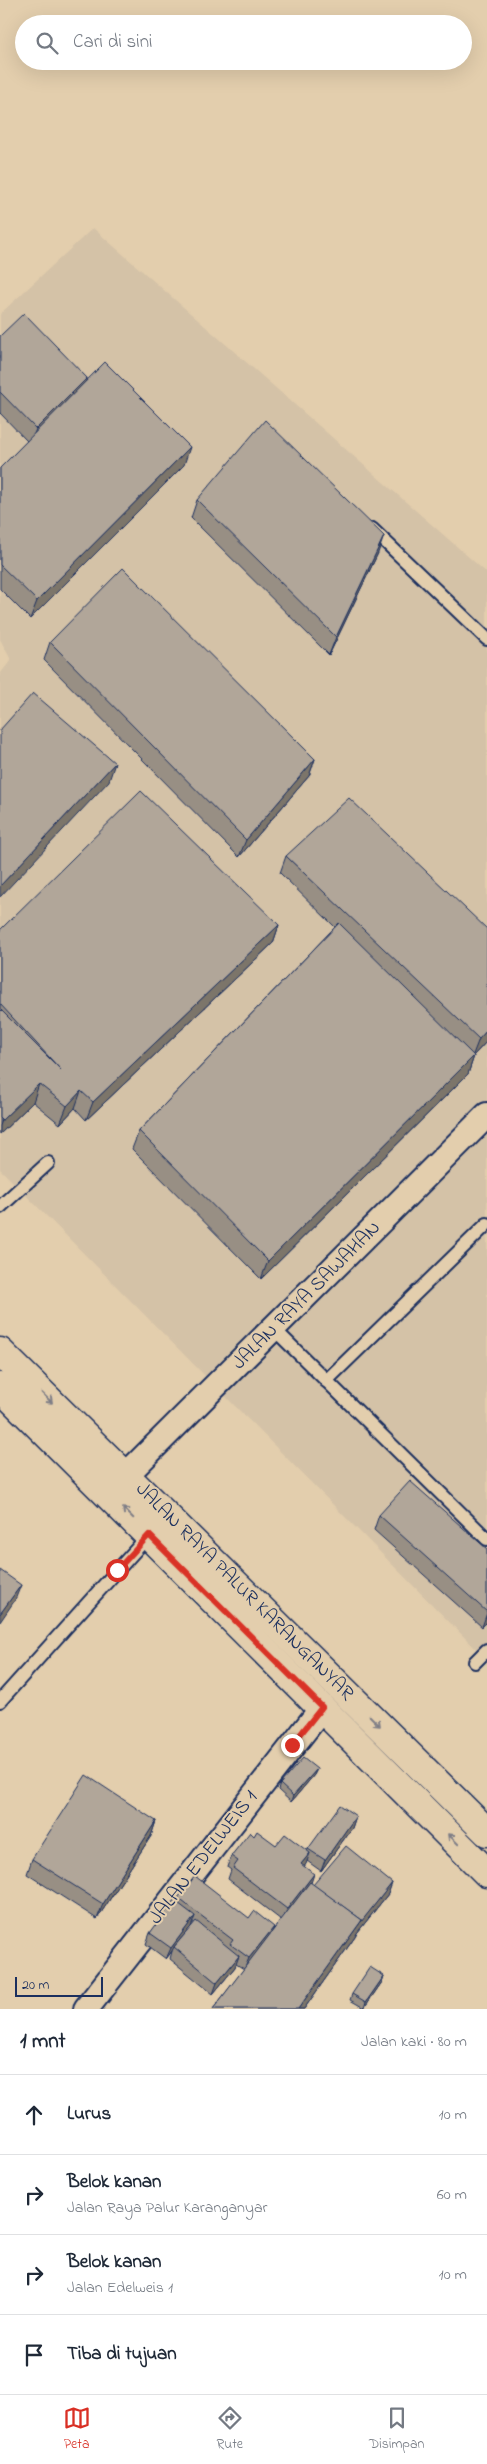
<!DOCTYPE html>
<html lang="id">
<head>
<meta charset="utf-8">
<style>
  :root { --surface:#fff; --page:#f2f2f3; --text:#1f2937; --muted:#747a83; --line:#e0e1e3; --accent:#d93025 }
  body { margin:0; font-family:"Indie Flower",sans-serif; background:var(--page); color:var(--text) }
  .scale { position:absolute; left:15px; bottom:12px; width:88px; box-sizing:border-box; padding-left:5px; border:2px solid #1b2f5e; border-top:0; font-size:14px; line-height:18px; white-space:nowrap; color:#1b2f5e; -webkit-text-stroke:4px #e3cead; paint-order:stroke }
  .stop { position:absolute; width:15px; height:15px; margin:-11px; border:4px solid #d93025; border-radius:50%; background:#fff }
  .stop.end { background:#d93025; border-color:#fff; box-shadow:0 1px 5px #0008 }
  .list { margin:0; padding:0; list-style:none }
  h2 { display:flex; justify-content:space-between; align-items:center; height:65px; margin:0; padding:0 20px; font-size:21px }
  h2 small { font-size:16px; font-weight:400; color:var(--muted) }
  .list li { display:grid; grid-template-columns:32px 1fr auto; gap:15px; align-items:center; box-sizing:border-box; height:80px; padding:0 20px; border-top:1px solid var(--line) }
  .list b { display:block; font-size:19px; white-space:nowrap }
  .list p { margin:0; font-size:16px; white-space:nowrap; color:var(--muted) }
  .list em { font-size:16px; font-style:normal; color:var(--muted) }
  .icon { flex:none; width:28px; height:28px; fill:none; stroke:currentColor; stroke-width:2; stroke-linecap:round; stroke-linejoin:round }
  .map { position:relative; flex:none; width:487px; height:2009px; overflow:hidden }
  .search { position:absolute; background:var(--surface); box-shadow:0 5px 20px #0002; left:15px; right:15px; top:15px; height:55px; display:flex; align-items:center; gap:12px; box-sizing:border-box; padding:0 18px; border-radius:28px; color:var(--muted); font-size:19px }
  .sheet { height:385px; background:var(--surface) }
  nav { display:flex; justify-content:space-around; align-items:center; box-sizing:border-box; height:70px; border-top:1px solid var(--line); background:var(--surface); font-size:14px; color:var(--muted) }
  nav a { display:grid; justify-items:center; gap:2px }
  nav .on { color:var(--accent) }
  .map>svg:first-child { display:block }
  .built { fill:#d4c2a7 }
  .lines { fill:none; stroke-linecap:round; stroke-linejoin:round }
  .lane-casing { stroke:#1b2f5e; stroke-width:16 }
  .street-casing { stroke:#1b2f5e; stroke-width:28 }
  .primary-casing { stroke:#1b2f5e; stroke-width:31 }
  .lane { stroke:#e3cead; stroke-width:12 }
  .street { stroke:#e3cead; stroke-width:24 }
  .primary { stroke:#e3cead; stroke-width:28 }
  .wall { fill:#988f84; stroke:#1b2f5e }
  .shaded-wall { fill:#7c746b; stroke:#1b2f5e }
  .building { fill:#b1a699; stroke:#1b2f5e }
  .oneway { stroke:#7f7e86 }
  .route { stroke:#d93025; stroke-width:6 }
  .labels { text-anchor:middle; dominant-baseline:central; stroke-width:4; stroke-linejoin:round; paint-order:stroke }
  .street-label { font-size:20px; fill:#1b2f5e; stroke:#e3cead }
</style>
</head>
<body>
<div class="map">
<svg width="487" height="2009" viewBox="0 0 487 2009">
  <rect width="100%" height="100%" fill="#e3cead"/>
  <filter id="ink" filterUnits="userSpaceOnUse"><feTurbulence type="fractalNoise" baseFrequency=".02" numOctaves="2"/><feDisplacementMap in="SourceGraphic" scale="10" xChannelSelector="R" yChannelSelector="G"/><feConvolveMatrix kernelMatrix="1 2 1 2 8 2 1 2 1" color-interpolation-filters="sRGB"/></filter>
  <g filter="url(#ink)">
    <!-- built -->
    <path class="built" d="M93 228 487 573V1660L0 1169V674L11 660 0 639V314Z"/>
    <g class="lines">
      <!-- lane casing -->
      <g class="lane-casing">
        <g id="lane">
          <path d="M372 529 487 639"/>
          <path d="M0 1207 48 1163"/>
          <path d="M274 1329 487 1539"/>
          <path d="M326 1381 487 1224"/>
          <path d="M475 1662 487 1650"/>
          <path d="M0 1701 150 1534"/>
        </g>
      </g>
      <!-- street casing -->
      <g class="street-casing">
        <g id="street">
          <path d="M113 1488 487 1115"/>
          <path d="M86 2009 323 1707"/>
        </g>
      </g>
      <!-- primary casing -->
      <g class="primary-casing">
        <g id="primary">
          <path d="M0 1352 487 1832"/>
          <path d="M0 1387 487 1873"/>
        </g>
      </g>
      <!-- lane -->
      <use href="#lane" class="lane"/>
      <!-- street -->
      <use href="#street" class="street"/>
      <!-- primary -->
      <use href="#primary" class="primary"/>
    </g>
    <!-- wall -->
    <g class="wall">
      <path d="M0 336 87 378 86 381 184 465 30 619 0 589V468L27 441 0 413Z"/>
      <path d="M197 500 378 553 329 655 191 518Z"/>
      <path d="M50 642 315 759 309 776 239 857 44 660Z"/>
      <path d="M286 856 487 1041 473 1056H474L468 1074 261 1279 132 1149 139 1131 335 927 280 873Z"/>
      <path d="M279 925 273 943 86 1120 75 1108 60 1124 33 1102 0 1134V930Z"/>
      <path d="M379 1515 487 1549V1622L482 1627 374 1530Z"/>
      <path d="M317 1769 314 1775 291 1802 278 1790 280 1784Z"/>
      <path d="M356 1816 352 1828 321 1871 307 1861 304 1867 311 1883 313 1885 392 1883 388 1894 357 1933 355 1937 304 2009H213L244 1969 236 1964 235 1967 213 1994 170 1959 172 1951 166 1959 146 1944 150 1933 177 1902 178 1898 249 1918 272 1932 281 1920 228 1879 231 1870 227 1867 231 1856 254 1836 276 1845 307 1851 308 1849Z"/>
      <path d="M156 1821 151 1836 97 1919 27 1874 32 1859Z"/>
      <path d="M384 1976 382 1982 364 2008 350 2000 352 1994Z"/>
    </g>
    <!-- shaded-wall -->
    <g class="shaded-wall">
      <path d="M87 378 82 393 30 444 36 429Z"/>
      <path d="M190 447 184 465 30 619 37 601Z"/>
      <path d="M384 536 378 553 329 655 336 637Z"/>
      <path d="M315 759 309 776 239 857 246 840Z"/>
      <path d="M115 763 109 781 0 897V886Z"/>
      <path d="M279 925 273 943 86 1120 93 1102Z"/>
      <path d="M487 1030V1041L472 1057 479 1039Z"/>
      <path d="M474 1056 468 1074 261 1279 268 1261Z"/>
      <path d="M39 1084 33 1102 0 1134V1126L2 1120Z"/>
      <path d="M81 1091 75 1108 60 1124 67 1106Z"/>
      <path d="M21 1585 15 1600 0 1622V1614Z"/>
      <path d="M487 1613V1622L482 1627Z"/>
      <path d="M317 1769 314 1775 291 1802 293 1796Z"/>
      <path d="M356 1816 352 1828 321 1871 325 1860Z"/>
      <path d="M156 1821 151 1836 97 1919 103 1904Z"/>
      <path d="M310 1853 306 1864 297 1876 301 1864Z"/>
      <path d="M314 1874 310 1886 283 1921 287 1909Z"/>
      <path d="M392 1883 388 1894 357 1933 355 1937 304 2009H298L362 1920Z"/>
      <path d="M195 1916 191 1927 174 1947 172 1951 166 1959 171 1948Z"/>
      <path d="M274 1927 270 1938 244 1970 249 1958Z"/>
      <path d="M239 1956 235 1967 213 1994 217 1983Z"/>
      <path d="M384 1976 382 1982 364 2008 366 2002Z"/>
    </g>
    <!-- building -->
    <g class="building">
      <path d="M24 313 87 378 36 429 0 392V336Z"/>
      <path d="M105 362 190 447 37 601 0 565V468Z"/>
      <path d="M265 420 384 536 336 637 197 500Z"/>
      <path d="M123 568 315 759 246 840 50 642Z"/>
      <path d="M33 693 115 763 0 886V730Z"/>
      <path d="M141 791 279 925 93 1102 81 1091 67 1106 39 1084 2 1120 0 1118V1009L61 1070 0 1004V930Z"/>
      <path d="M349 798 487 929V1030L479 1039 286 856Z"/>
      <path d="M339 923 474 1056 268 1261 139 1131Z"/>
      <path d="M410 1481 487 1549V1612L379 1515Z"/>
      <path d="M0 1570 21 1585 0 1614Z"/>
      <path d="M303 1758 317 1769 293 1796 280 1784Z"/>
      <path d="M86 1775 156 1821 103 1904 32 1859Z"/>
      <path d="M340 1805 356 1816 325 1860 308 1849Z"/>
      <path d="M257 1831 276 1845 285 1834 310 1853 301 1864 314 1874 287 1909 233 1868 238 1861 231 1856 250 1832 254 1836Z"/>
      <path d="M346 1846 392 1883 361 1922 362 1920 313 1885Z"/>
      <path d="M195 1876 249 1918 254 1911 274 1927 249 1958 230 1944 233 1940 178 1898Z"/>
      <path d="M310 1882 362 1920 298 2009H213Z"/>
      <path d="M174 1900 195 1916 171 1948 150 1933Z"/>
      <path d="M196 1921 239 1956 217 1983 174 1947Z"/>
      <path d="M370 1967 384 1976 366 2002 352 1994Z"/>
    </g>
    <!-- one-way arrows -->
    <defs><path id="oneway-shaft" d="M-6 0H5M1.5-3L5.5 0L1.5 3" fill="none" stroke-width="1.6" stroke-linecap="round" stroke-linejoin="round" transform="scale(1.25)"/></defs>
    <g class="oneway">
      <use href="#oneway-shaft" transform="translate(47 1398) rotate(44)"/>
      <use href="#oneway-shaft" transform="translate(128 1513) rotate(-135)"/>
      <use href="#oneway-shaft" transform="translate(375 1721) rotate(45)"/>
      <use href="#oneway-shaft" transform="translate(453 1839) rotate(-135)"/>
    </g>
  </g>
  <g class="lines" filter="url(#ink)">
    <!-- route -->
    <path class="route" d="M117 1570 149 1535 322 1707 292 1745"/>
  </g>
  <g class="labels">
    <!-- street labels -->
    <g class="street-label">
      <text transform="translate(307 1296) rotate(-45)">JALAN RAYA SAWAHAN</text>
      <text transform="translate(244 1592) rotate(45)">JALAN RAYA PALUR KARANGANYAR</text>
      <text transform="translate(204 1858) rotate(-52)">JALAN EDELWEIS 1</text>
    </g>
  </g>
</svg>
<div class="scale">20 m</div>
<div class="stop" style="left:117px;top:1570px"></div>
<div class="stop end" style="left:292px;top:1745px"></div>
<div class="search"><svg class="icon" aria-label="search" viewBox="0 0 24 24"><circle cx="10" cy="10" r="6"/><path d="M15 15l6 6"/></svg>Cari di sini</div>
</div>
<section class="sheet">
<h2>1 mnt<small>Jalan kaki · 80 m</small></h2>
<ul class="list">
<li><svg class="icon" aria-label="ahead" viewBox="0 0 24 24"><path d="M12 20V5M6 11l6-6 6 6"/></svg><div><b>Lurus</b></div><em>10 m</em></li>
<li><svg class="icon" aria-label="right" viewBox="0 0 24 24"><path d="M7 20v-9h11M14 6l5 5-5 5"/></svg><div><b>Belok kanan</b><p>Jalan Raya Palur Karanganyar</p></div><em>60 m</em></li>
<li><svg class="icon" aria-label="right" viewBox="0 0 24 24"><path d="M7 20v-9h11M14 6l5 5-5 5"/></svg><div><b>Belok kanan</b><p>Jalan Edelweis 1</p></div><em>10 m</em></li>
<li><svg class="icon" aria-label="arrive" viewBox="0 0 24 24"><path d="M6 21V4h12l-3 4 3 4H6"/></svg><div><b>Tiba di tujuan</b></div></li>
</ul>
</section>
<nav>
<a class="on"><svg class="icon" aria-label="map" viewBox="0 0 24 24"><path d="M3 6l6-2 6 2 6-2v14l-6 2-6-2-6 2zM9 4v14M15 6v14"/></svg>Peta</a>
<a><svg class="icon" aria-label="directions" viewBox="0 0 24 24"><path d="M12 3l9 9-9 9-9-9zM9 14v-3h6M13 9l2 2-2 2"/></svg>Rute</a>
<a><svg class="icon" aria-label="saved" viewBox="0 0 24 24"><path d="M7 4h10v16l-5-4-5 4z"/></svg>Disimpan</a>
</nav>
</body>
</html>
